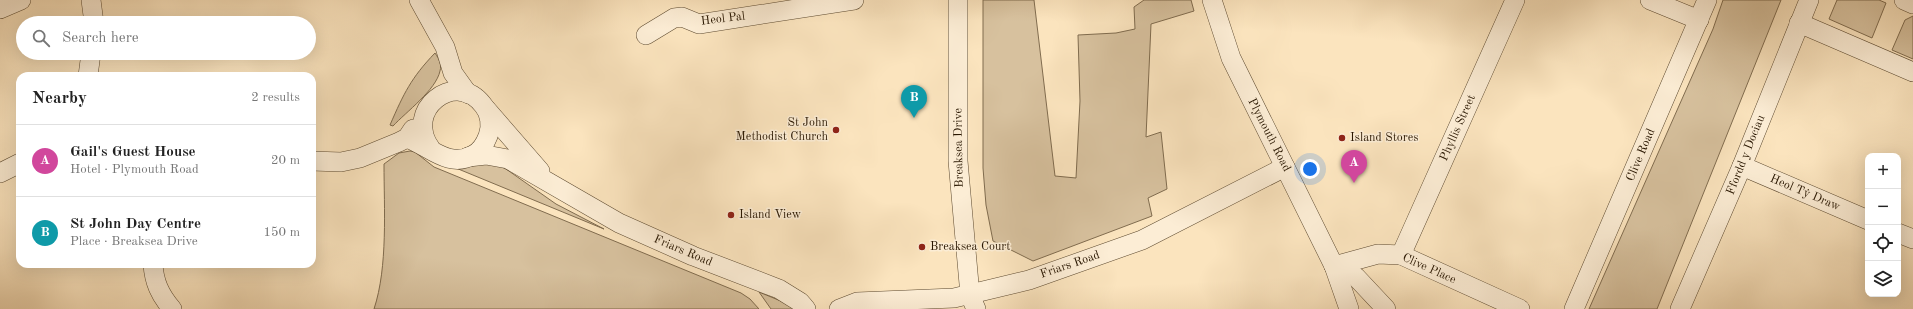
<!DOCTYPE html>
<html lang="en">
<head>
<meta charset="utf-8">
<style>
  :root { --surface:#fff; --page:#f6f6f6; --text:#222; --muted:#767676; --line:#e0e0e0; --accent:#0f766e }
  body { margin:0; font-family:"Old Standard TT",serif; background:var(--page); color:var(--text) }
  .controls { position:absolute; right:12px; bottom:12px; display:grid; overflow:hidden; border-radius:8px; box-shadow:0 4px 16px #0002 }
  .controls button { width:36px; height:36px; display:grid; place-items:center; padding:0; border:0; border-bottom:1px solid var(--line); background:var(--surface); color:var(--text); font:20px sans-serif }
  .you { position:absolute; left:1310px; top:169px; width:14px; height:14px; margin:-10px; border:3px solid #fff; border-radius:50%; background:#1a73e8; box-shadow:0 0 0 6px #1a73e833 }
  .badge { display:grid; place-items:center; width:26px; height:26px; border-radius:50%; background:var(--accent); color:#fff; font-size:13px; font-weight:700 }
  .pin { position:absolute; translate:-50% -33px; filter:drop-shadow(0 1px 2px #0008) }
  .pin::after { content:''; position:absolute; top:21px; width:14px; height:12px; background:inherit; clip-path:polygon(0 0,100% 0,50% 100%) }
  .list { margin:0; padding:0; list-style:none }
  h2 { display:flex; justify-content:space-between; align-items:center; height:52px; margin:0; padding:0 16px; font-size:17px }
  h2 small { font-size:13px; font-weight:400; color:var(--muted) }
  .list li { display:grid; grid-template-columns:26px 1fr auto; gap:12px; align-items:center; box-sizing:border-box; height:72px; padding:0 16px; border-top:1px solid var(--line) }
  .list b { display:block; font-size:15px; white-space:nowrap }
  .list p { margin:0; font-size:13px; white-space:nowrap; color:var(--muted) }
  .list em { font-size:13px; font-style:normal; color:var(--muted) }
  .icon { flex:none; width:22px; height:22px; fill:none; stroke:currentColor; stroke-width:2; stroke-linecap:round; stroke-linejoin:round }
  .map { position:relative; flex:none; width:1913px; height:309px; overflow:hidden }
  .search { position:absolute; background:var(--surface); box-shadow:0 4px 16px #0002; left:16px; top:16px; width:300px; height:44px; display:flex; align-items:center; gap:10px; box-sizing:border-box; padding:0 14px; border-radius:22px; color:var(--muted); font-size:15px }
  .panel { position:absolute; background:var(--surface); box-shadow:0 4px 16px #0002; left:16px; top:72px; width:300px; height:196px; border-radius:12px }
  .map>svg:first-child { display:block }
  .green { fill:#d7c19e; stroke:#806c4f }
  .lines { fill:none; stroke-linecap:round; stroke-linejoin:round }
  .minor-casing { stroke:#5d4a30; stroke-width:20 }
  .minor { stroke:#fcedd5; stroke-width:19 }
  .poi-dot { fill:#8f2418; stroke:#fcedd5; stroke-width:1.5 }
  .labels { text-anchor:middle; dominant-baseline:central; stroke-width:3; stroke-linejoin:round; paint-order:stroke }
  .street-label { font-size:12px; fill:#281600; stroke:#fcedd5 }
  .poi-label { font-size:12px; fill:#281600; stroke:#fcedd5; text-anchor:start }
</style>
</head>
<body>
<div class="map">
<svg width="1913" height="309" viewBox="0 0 1913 309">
  <rect width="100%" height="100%" fill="#fbe4be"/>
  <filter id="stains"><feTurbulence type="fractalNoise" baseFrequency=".005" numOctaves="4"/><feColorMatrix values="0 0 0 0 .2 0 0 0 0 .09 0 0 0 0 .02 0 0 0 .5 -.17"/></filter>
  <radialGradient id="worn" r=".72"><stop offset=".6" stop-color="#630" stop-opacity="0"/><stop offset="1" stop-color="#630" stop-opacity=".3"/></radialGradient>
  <!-- green -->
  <g class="green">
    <path d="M983 0H1034L1055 176 1076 178 1080 101 1078 35 1116 33 1135 29 1134 7 1144 0H1191L1194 11 1151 24 1146 137 1161 132 1167 189 1148 198 1152 216 1033 261 993 241 986 205 983 168Z"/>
    <path d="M1723 0H1781L1657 309H1589L1713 29Z"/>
    <path d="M1837 0H1879L1886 3 1872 38 1829 19Z"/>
    <path d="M1913 16V59L1892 50 1905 20Z"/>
    <path d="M435 53C439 59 442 64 440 71 436 90 406 112 393 126L390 125C404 93 411 78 435 53Z"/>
    <path d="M410 151 415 152 434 167 741 293 750 299 759 309H374C388 267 384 208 384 164L399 153Z"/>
    <path d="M492 162 506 169 556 204 604 229 451 166Z"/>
    <path d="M759 292 788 304 794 309H771Z"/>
  </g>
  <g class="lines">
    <!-- minor casing -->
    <g class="minor-casing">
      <g id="minor">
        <path d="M91 0 94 23"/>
        <path d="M419 0 445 47 453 73 468 94"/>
        <path d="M958 0V161L970 295 976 309"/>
        <path d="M1212 0 1231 58 1334 266 1349 309"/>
        <path d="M1650 0 1699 20"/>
        <path d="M1904 0 1913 4"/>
        <path d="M0 9 21 0"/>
        <path d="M1799 23 1913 72"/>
        <path d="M646 35 674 18 682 17 699 24 854 0"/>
        <path d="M88 76 91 53"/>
        <path d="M487 110 540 171"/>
        <path d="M407 138C429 146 449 169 473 155 481 151 485 144 488 136 492 126 490 113 483 105 456 69 402 110 431 149"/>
        <path d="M468 157 486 155 508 159 619 223 693 256 779 289 800 302 806 309"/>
        <path d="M312 161 341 162 360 158 399 142 407 138 413 129"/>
        <path d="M1742 166 1868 220"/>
        <path d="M0 173 20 163"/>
        <path d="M1898 233 1913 239"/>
        <path d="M1401 255 1515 0"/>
        <path d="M153 264C154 282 160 295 172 309"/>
        <path d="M1334 266 1378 254 1401 255 1520 309"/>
        <path d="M1334 266 1356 277 1386 309"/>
        <path d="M839 309 857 302 954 298 1029 280 1142 240 1285 167"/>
        <path d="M1574 309 1707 0"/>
        <path d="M1680 309 1742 166 1809 0"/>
      </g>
    </g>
    <!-- minor -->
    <use href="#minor" class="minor"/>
  </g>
  <!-- markers -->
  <g class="poi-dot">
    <circle cx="836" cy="130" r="4"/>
    <circle cx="1342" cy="138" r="4"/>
    <circle cx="731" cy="215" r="4"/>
    <circle cx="922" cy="247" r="4"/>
  </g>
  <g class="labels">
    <!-- street labels -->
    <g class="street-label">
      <text transform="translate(723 19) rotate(-7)">Heol Pal</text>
      <text transform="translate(1458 128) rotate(-66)">Phyllis Street</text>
      <text transform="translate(1269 135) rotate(63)">Plymouth Road</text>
      <text transform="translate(959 148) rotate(-91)">Breaksea Drive</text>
      <text transform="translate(1641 155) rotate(-67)">Clive Road</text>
      <text transform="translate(1746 155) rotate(-68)">Ffordd y Dociau</text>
      <text transform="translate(1805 193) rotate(23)">Heol Tŷ Draw</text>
      <text transform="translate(683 251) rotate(23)">Friars Road</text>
      <text transform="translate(1070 265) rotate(-19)">Friars Road</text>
      <text transform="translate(1429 269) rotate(24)">Clive Place</text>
    </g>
    <!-- poi labels -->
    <g class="poi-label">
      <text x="828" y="123" text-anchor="end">St John<tspan x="828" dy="14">Methodist Church</tspan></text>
      <text x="1350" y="138">Island Stores</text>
      <text x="739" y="215">Island View</text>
      <text x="930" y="247">Breaksea Court</text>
    </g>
  </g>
  <rect width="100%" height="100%" filter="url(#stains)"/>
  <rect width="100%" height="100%" fill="url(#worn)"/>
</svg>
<div class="controls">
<button>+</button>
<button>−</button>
<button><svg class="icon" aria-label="locate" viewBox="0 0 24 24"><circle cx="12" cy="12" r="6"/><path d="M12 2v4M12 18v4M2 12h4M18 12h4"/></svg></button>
<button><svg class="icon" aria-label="layers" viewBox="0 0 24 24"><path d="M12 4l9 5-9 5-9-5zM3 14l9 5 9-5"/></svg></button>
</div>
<div class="you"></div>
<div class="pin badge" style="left:1354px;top:183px;background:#d1479c">A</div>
<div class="pin badge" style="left:914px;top:118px;background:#0f9aa8">B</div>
<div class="search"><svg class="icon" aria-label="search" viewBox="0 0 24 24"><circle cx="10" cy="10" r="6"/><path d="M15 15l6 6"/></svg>Search here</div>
<section class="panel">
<h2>Nearby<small>2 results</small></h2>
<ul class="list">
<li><span class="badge" style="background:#d1479c">A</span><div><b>Gail's Guest House</b><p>Hotel · Plymouth Road</p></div><em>20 m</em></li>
<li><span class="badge" style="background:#0f9aa8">B</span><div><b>St John Day Centre</b><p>Place · Breaksea Drive</p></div><em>150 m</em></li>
</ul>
</section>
</div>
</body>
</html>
